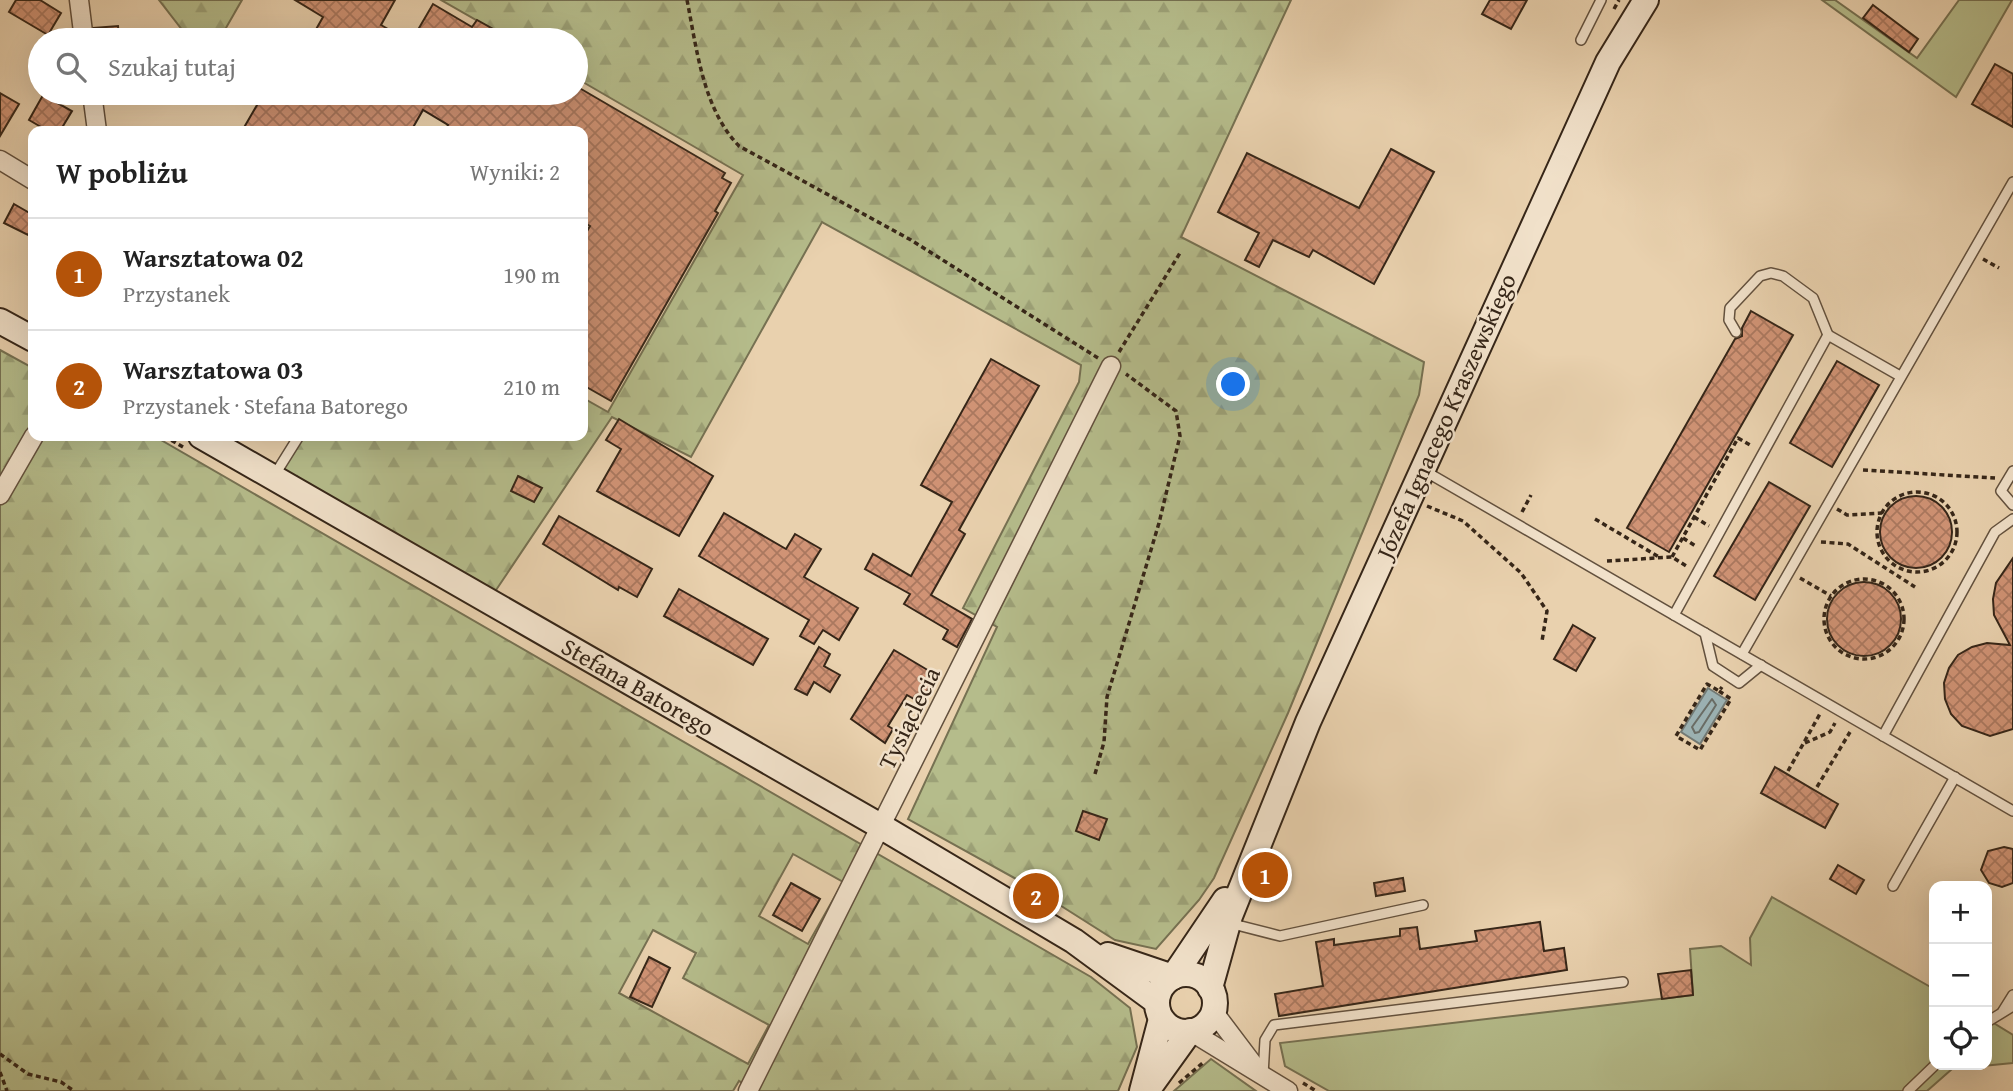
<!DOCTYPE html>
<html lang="pl">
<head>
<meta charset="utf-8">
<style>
  :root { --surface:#fff; --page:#f6f6f6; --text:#222; --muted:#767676; --line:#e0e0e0; --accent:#b45309 }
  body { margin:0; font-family:"Gentium Book Plus",serif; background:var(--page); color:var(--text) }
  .controls { position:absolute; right:21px; bottom:21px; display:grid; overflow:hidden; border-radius:14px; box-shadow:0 7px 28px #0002 }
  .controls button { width:63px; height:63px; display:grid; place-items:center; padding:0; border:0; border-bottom:2px solid var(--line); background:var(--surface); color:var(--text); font:35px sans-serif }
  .you { position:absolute; left:1234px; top:385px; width:24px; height:24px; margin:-18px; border:5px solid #fff; border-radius:50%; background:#1a73e8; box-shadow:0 0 0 10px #1a73e833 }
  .badge { display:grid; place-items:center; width:46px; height:46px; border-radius:50%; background:var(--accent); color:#fff; font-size:23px; font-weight:700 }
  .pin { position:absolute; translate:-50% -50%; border:4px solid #fff; box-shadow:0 2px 7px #0006 }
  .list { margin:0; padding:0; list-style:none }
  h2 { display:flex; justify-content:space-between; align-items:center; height:91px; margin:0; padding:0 28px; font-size:30px }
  h2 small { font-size:23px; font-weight:400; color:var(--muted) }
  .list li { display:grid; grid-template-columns:46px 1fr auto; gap:21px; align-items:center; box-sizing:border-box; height:112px; padding:0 28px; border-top:2px solid var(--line) }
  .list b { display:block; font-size:26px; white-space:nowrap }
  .list p { margin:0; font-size:23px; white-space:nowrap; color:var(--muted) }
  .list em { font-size:23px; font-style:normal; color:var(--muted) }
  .icon { flex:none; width:38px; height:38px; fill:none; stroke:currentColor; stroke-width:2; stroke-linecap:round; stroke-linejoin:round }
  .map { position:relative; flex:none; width:2013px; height:1091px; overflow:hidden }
  .search { position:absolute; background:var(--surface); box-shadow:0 7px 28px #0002; left:28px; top:28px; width:560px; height:77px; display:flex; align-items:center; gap:18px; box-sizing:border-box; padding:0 24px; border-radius:38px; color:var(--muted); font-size:26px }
  .panel { position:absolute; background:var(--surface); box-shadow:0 7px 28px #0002; left:28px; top:126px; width:560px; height:315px; border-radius:14px }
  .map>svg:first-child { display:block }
  .grass { fill:#b5bc8b; stroke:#767152; stroke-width:2 }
  .forest { fill:url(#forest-firs); stroke:#767152; stroke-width:2; fill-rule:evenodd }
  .water { fill:#9cb4b6; stroke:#737b77; stroke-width:2 }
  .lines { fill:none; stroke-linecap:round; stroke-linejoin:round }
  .shore { stroke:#696d67; stroke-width:2 }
  .building { fill:url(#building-cross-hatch); stroke:#362618; stroke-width:2 }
  .lane-casing { stroke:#63513e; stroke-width:12 }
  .street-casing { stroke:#63513e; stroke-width:21 }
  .secondary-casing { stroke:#362618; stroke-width:28 }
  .path { stroke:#362618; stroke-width:3.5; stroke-dasharray:5 3.5; stroke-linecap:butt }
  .lane { stroke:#f1e1ca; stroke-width:9 }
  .street { stroke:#f1e1ca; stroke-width:18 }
  .secondary { stroke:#f1e1ca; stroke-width:24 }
  .labels { text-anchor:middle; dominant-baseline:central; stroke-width:5; stroke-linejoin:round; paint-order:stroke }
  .street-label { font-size:24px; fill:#362618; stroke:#f1e1ca }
</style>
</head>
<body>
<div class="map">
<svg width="2013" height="1091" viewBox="0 0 2013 1091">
  <defs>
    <pattern id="forest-firs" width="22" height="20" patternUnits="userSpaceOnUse" patternTransform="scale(1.75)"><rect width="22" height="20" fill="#b5bc8b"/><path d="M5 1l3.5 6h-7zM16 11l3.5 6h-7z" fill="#9ca177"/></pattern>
    <pattern id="building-cross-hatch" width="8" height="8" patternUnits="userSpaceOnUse" patternTransform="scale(1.75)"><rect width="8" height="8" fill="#d09375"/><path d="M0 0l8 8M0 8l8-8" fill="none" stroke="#aa785f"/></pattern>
  </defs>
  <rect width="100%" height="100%" fill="#e9d1ae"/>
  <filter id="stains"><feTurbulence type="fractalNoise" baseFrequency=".00286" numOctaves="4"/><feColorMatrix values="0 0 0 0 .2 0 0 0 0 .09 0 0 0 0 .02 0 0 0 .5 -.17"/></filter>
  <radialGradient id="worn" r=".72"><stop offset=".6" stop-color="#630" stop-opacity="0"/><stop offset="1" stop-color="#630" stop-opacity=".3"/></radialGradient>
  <!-- grass -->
  <g class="grass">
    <path d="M1822 0H1835L1917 58 1959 0H2012L1956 97Z"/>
    <path d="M1772 897 1934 989V1065H1987V1019L2013 1035V1063L1952 1069 1927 1091H1329L1285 1066 1280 1043 1693 995 1690 949 1721 946 1751 965 1750 938Z"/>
    <path d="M1211 1059 1256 1091H1174Z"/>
  </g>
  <!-- forest -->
  <g class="forest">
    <path d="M159 0H242L219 40H190Z"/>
    <path d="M441 0H1291L1181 237 1424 362 1419 395 1288 713 1214 878 1199 900 1156 949 1115 940 1036 890 908 819 997 627 963 608 1079 382 1081 365 822 222 691 457 612 417 488 602 273 478 299 436H583V398L608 412 743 175 576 78V40H511Z"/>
    <path d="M0 350 33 368V436H154L1091 977 1130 1008 1137 1047 1118 1091H755L739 1081 733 1091H0ZM793 854 843 882 808 944 759 916ZM653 930 696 953 683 978 769 1025 748 1064 619 993Z"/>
  </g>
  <!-- water -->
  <path class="water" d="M1708 688 1727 700 1700 744 1681 732Z"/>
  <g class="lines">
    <!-- shore -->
    <path class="shore" d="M1712 699 1716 705 1699 732 1695 733 1692 727Z"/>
  </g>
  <!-- building -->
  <g class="building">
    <path d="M16 0H40L61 13 48 35 9 12Z"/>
    <path d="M295 0H395L381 25 407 40H310L323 17Z"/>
    <path d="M1490 0H1527L1511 29 1482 14Z"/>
    <path d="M433 4 472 27 477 20 513 40H412Z"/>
    <path d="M1873 5 1918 39 1909 52 1863 18Z"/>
    <path d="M118 26 119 40H95L94 28Z"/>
    <path d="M1995 64 2013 74V127L1972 104Z"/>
    <path d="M576 86 725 173 722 178 731 183 715 211 718 213 611 401 583 385V238L590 226 583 222V131H445L448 125 423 110 411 131H242L264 93H576Z"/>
    <path d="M0 93 19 104 0 136Z"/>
    <path d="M43 95 72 111 60 131H48L29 120Z"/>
    <path d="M1391 149 1434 172 1374 284 1313 250 1309 257 1273 240 1259 267 1245 260 1259 233 1218 212 1247 153 1359 208Z"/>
    <path d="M14 204 33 215V225L28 235 4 223Z"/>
    <path d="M1751 311 1793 335 1669 552 1627 528 1735 339 1742 336V328Z"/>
    <path d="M991 359 1039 386 959 530 965 534 931 595 972 619 957 647 943 639 948 630 904 604 910 594 865 569 873 554 911 576 952 502 921 485Z"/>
    <path d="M1837 361 1879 385 1832 467 1790 443Z"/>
    <path d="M619 419 713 476 679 536 597 491 621 449 606 440Z"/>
    <path d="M518 476 542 488 534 502 511 491Z"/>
    <path d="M1769 482 1810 506 1755 600 1714 576Z"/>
    <circle cx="1916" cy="532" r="36"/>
    <path d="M724 513 786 549 795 534 821 549 804 577 858 608 839 640 823 630 814 644 800 636 809 620 699 556Z"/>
    <path d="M559 516 652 569 637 597 619 587 618 590 543 544Z"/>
    <path d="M2013 558V729L1990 736 1962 726 1951 714 1945 699 1944 683 1949 668 1958 655 1972 647 1987 643 2010 645 1994 615 1993 599 1996 583Z"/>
    <circle cx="1864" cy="619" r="37"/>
    <path d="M679 589 768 639 753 665 664 616Z"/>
    <path d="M1573 625 1595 638 1576 671 1554 659Z"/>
    <path d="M819 647 830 654 824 666 840 675 830 692 814 682 807 695 795 689Z"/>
    <path d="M894 650 936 675 921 703 907 695 888 726 893 729 885 743 851 719Z"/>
    <path d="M1775 767 1838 804 1825 828 1761 793Z"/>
    <path d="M1083 811 1107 819 1099 840 1076 831Z"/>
    <path d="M2004 847 2013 849V883L2002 887 1989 883 1981 870 1988 851Z"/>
    <path d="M1838 865 1864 880 1856 894 1830 879Z"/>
    <path d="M1403 878 1405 891 1376 896 1374 883Z"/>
    <path d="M791 883 820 899 802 931 773 915Z"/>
    <path d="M1540 922 1544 951 1564 948 1567 970 1279 1016 1275 994 1323 986 1316 942 1334 939V945L1400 936V929L1417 927 1420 949 1477 941 1475 931Z"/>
    <path d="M649 957 670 968 652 1007 630 997Z"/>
    <path d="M1691 970 1693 995 1662 999 1658 974Z"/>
  </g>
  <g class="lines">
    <!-- lane casing -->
    <g class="lane-casing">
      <g id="lane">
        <path d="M1581 40 1601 0"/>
        <path d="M1736 332 1729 320 1730 308 1760 276 1771 273 1783 276 1813 298 1828 335"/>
        <path d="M1423 470 2013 811"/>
        <path d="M2013 471 2001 491 2013 505"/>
        <path d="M274 476 299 436"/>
        <path d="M1674 615 1828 335 1900 376"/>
        <path d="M1705 633 1713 666 1739 683 1761 665"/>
        <path d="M1742 654 2013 182"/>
        <path d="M1883 736 1995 532 2013 519"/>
        <path d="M1893 886 1955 777"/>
        <path d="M1229 923 1280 936 1423 905"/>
        <path d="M2003 1011 2013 995"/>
        <path d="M1987 1022 2013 1006"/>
        <path d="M1263 1075 1265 1040 1274 1025 1623 982"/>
        <path d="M1908 1091 1935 1065"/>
      </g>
    </g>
    <!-- street casing -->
    <g class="street-casing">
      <g id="street">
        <path d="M79 0 84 40"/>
        <path d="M92 93 97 131"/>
        <path d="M0 160 33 180"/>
        <path d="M0 495 34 436"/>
        <path d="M1213 1011 1256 1068"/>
        <path d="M1190 1031 1288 1091"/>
        <path d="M748 1091 1111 366"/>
      </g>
    </g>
    <!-- secondary casing -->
    <g class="secondary-casing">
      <g id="secondary">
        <path d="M0 321 33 339"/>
        <path d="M201 436 882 827 1074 941 1157 1002"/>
        <path d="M1108 955 1173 977"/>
        <circle cx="1186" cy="1003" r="29"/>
        <path d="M1173 977 1225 900"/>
        <path d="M1210 988 1230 916 1308 722 1608 62 1646 0"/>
        <path d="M1149 1088 1190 1031"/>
        <path d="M1142 1091 1161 1019"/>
      </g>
    </g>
    <!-- path -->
    <g class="path">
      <path d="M687 0C697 50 703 109 739 146L911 240 1098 358"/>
      <path d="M1614 9 1619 0"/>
      <path d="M1983 259 1999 268"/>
      <path d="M1119 352 1180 253"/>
      <path d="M164 436 183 447"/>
      <path d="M1863 470 1995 478"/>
      <circle cx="1917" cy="532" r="40"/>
      <path d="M1427 506 1463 521 1521 573 1547 611 1542 641"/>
      <path d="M1837 509 1847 515 1882 513"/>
      <path d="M1522 512 1531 495"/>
      <path d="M1694 517 1709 526"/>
      <path d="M1595 519 1659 557"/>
      <path d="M1683 538 1697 547"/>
      <path d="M1821 542 1848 544 1915 587"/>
      <path d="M1672 557 1738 438 1752 446"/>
      <path d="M1607 561 1672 557 1688 567"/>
      <path d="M1800 578 1831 596"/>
      <circle cx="1864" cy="619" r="40"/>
      <path d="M1719 691 1731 699 1700 750 1676 736 1707 684 1719 691 1722 687"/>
      <path d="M1805 743 1830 732 1835 723"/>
      <path d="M1788 771 1821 712"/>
      <path d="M1095 774 1104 742 1107 697 1159 523 1180 436 1176 411 1126 374"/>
      <path d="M1817 787 1850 732"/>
      <path d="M0 1054 28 1074 61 1082 74 1091"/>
      <path d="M0 1072 7 1091"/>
      <path d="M1179 1083 1205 1061"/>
      <path d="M1303 1083 1316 1091"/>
    </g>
    <!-- lane -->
    <use href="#lane" class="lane"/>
    <!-- street -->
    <use href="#street" class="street"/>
    <!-- secondary -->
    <use href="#secondary" class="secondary"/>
  </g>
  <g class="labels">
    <!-- street labels -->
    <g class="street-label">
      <text transform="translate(1446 416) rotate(-66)">Józefa Ignacego Kraszewskiego</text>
      <text transform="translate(638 687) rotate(30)">Stefana Batorego</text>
      <text transform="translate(909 718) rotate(-64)">Tysiąclecia</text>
    </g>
  </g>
  <rect width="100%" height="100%" filter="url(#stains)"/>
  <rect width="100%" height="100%" fill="url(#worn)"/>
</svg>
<div class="controls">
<button>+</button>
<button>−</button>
<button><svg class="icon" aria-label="locate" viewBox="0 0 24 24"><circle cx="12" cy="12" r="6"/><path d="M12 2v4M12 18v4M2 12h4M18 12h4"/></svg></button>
</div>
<div class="you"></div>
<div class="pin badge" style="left:1265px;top:875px">1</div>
<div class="pin badge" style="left:1036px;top:896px">2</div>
<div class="search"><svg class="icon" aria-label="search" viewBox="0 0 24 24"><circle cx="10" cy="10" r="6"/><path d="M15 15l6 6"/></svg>Szukaj tutaj</div>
<section class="panel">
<h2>W pobliżu<small>Wyniki: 2</small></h2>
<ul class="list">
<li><span class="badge">1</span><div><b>Warsztatowa 02</b><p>Przystanek</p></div><em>190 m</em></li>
<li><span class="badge">2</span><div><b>Warsztatowa 03</b><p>Przystanek · Stefana Batorego</p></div><em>210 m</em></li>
</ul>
</section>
</div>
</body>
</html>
